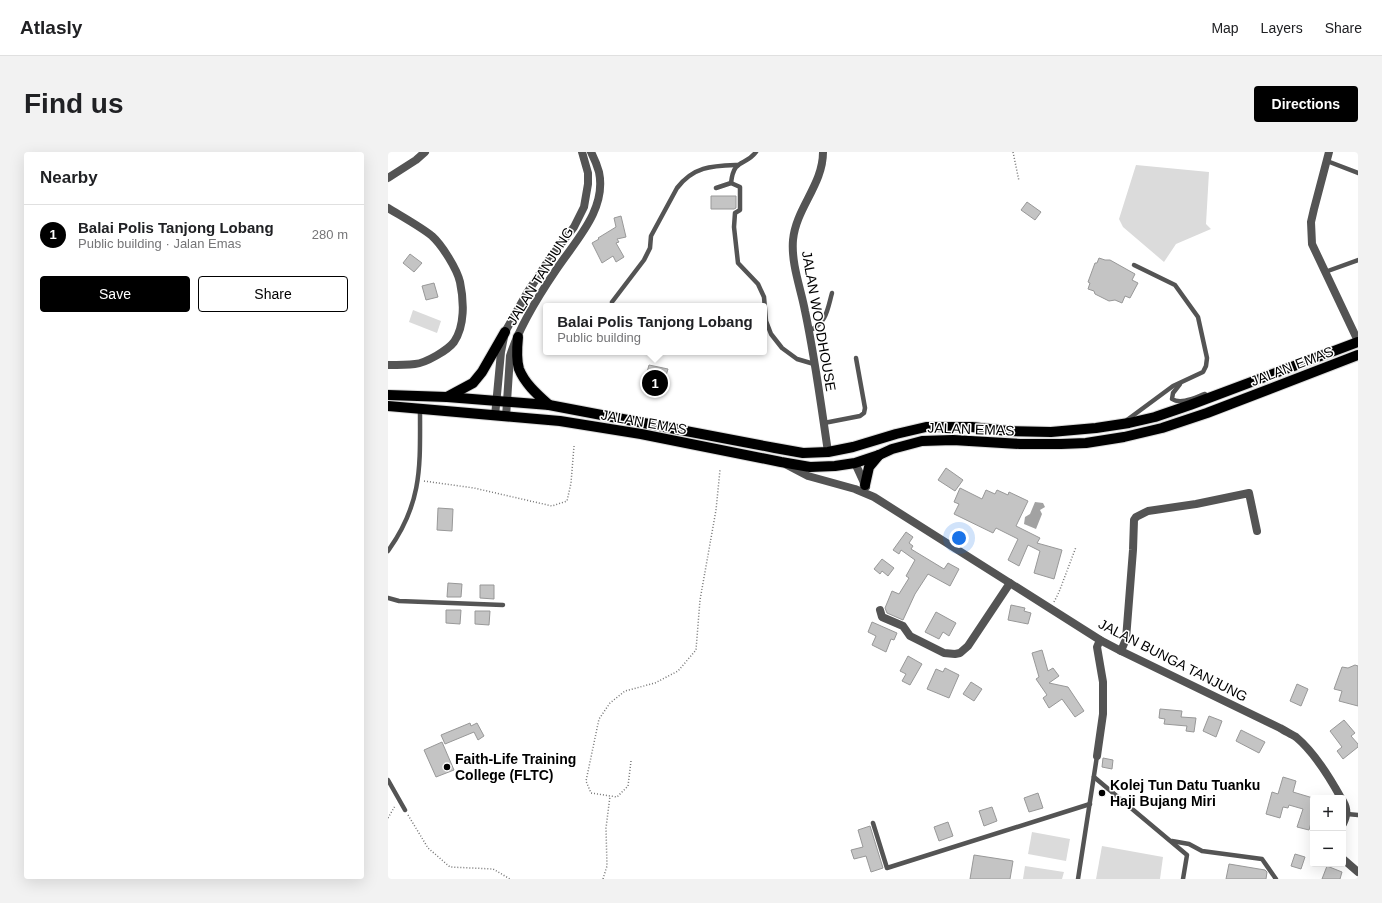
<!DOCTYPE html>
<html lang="en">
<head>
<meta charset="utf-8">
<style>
  :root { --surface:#fff; --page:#f2f2f2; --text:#202124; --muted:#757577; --line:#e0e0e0; --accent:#000 }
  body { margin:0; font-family:Helvetica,sans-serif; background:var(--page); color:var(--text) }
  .controls { position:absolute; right:12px; bottom:12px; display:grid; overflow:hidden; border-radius:4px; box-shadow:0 4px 16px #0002 }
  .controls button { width:36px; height:36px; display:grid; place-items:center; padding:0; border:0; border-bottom:1px solid var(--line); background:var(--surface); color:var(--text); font:20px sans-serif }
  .you { position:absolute; left:571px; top:386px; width:14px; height:14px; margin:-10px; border:3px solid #fff; border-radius:50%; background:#1a73e8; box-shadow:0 0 0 6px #1a73e833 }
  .badge { display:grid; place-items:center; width:26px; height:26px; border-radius:50%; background:var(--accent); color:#fff; font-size:13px; font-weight:700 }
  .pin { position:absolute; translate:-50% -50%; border:2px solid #fff; box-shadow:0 1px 4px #0006 }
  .popup { position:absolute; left:155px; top:151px; width:224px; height:52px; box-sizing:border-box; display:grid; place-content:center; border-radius:4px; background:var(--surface); filter:drop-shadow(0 1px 3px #0005); font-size:13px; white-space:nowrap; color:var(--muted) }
  .popup b { font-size:15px; color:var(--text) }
  .popup::after { content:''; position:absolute; left:50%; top:100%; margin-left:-8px; border:8px solid transparent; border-top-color:var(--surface) }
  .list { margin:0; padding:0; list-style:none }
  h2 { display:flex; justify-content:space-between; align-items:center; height:52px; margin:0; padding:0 16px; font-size:17px }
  h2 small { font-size:13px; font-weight:400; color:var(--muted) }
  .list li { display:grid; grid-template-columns:26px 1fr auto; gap:12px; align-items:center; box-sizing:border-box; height:60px; padding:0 16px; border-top:1px solid var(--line) }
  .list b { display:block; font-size:15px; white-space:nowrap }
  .list p { margin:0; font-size:13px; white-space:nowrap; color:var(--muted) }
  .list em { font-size:13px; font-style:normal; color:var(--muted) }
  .actions { display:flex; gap:8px; padding:12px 16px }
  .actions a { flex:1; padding:9px 0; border:1px solid var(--accent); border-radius:4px; text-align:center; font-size:14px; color:var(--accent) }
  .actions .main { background:var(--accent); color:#fff }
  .map { position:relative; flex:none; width:970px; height:727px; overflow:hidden; border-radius:4px }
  header { display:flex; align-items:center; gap:24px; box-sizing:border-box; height:56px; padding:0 20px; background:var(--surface); border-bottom:1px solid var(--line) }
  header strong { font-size:19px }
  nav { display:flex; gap:22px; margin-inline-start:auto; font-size:14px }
  .intro { display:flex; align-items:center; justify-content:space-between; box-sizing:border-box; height:96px; padding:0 24px }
  h1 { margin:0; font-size:28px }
  .button { padding:10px 18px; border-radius:4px; background:var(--accent); color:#fff; font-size:14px; font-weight:700 }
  main { display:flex; gap:24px; padding:0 24px }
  aside { flex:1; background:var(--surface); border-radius:4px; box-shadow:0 4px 16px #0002 }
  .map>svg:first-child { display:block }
  .green { fill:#dbdbdb }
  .water { fill:#a2a2a2 }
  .building { fill:#c4c4c4; stroke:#989898 }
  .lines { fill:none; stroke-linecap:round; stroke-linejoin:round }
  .primary-casing { stroke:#dbdbdb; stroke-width:12 }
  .path { stroke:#767676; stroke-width:1.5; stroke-dasharray:1 2; stroke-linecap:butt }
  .service { stroke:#545454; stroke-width:4.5 }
  .minor { stroke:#545454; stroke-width:8 }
  .tertiary { stroke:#545454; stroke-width:8 }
  .primary { stroke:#000; stroke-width:10 }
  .poi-dot { fill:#000; stroke:#fff; stroke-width:1.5 }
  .labels { text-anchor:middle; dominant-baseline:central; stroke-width:3; stroke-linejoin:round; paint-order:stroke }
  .street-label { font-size:14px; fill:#000; stroke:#fff }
  .poi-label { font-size:14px; font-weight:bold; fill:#000; stroke:#fff; text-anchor:start }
</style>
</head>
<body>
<header>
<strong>Atlasly</strong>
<nav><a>Map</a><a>Layers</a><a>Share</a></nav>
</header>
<div class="intro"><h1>Find us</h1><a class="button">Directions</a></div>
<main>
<aside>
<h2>Nearby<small></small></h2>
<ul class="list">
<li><span class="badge">1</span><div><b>Balai Polis Tanjong Lobang</b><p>Public building · Jalan Emas</p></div><em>280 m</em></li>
</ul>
<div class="actions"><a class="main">Save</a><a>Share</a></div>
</aside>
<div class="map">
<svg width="970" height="727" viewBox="0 0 970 727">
  <rect width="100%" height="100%" fill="#fff"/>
  <!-- green -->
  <g class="green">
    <path d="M748 13 821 20 818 72 823 77 788 92 776 110 735 75 731 67Z"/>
    <path d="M25 158 53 169 49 181 21 170Z"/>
    <path d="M644 680 682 687 678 709 640 702Z"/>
    <path d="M714 694 775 705 772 727H708Z"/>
    <path d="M637 714 676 720 674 727H635Z"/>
  </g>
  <!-- water -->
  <path class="water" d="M647 350 655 351 657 355 652 358 654 362 648 377 636 372 637 365 642 362Z"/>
  <!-- building -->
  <g class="building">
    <path d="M323 44H348V56L346 57H323Z"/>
    <path d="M639 50 653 60 647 68 633 58Z"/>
    <path d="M233 64 238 85 229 87 231 90 228 91 236 105 228 110 225 104 214 111 204 91 211 87 210 86 228 75 226 66Z"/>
    <path d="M22 102 34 111 26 120 15 111Z"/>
    <path d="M711 106 717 108H722L747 122 744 128 750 131 742 146 737 144 734 151 727 148 721 149 707 142 706 139 700 137 702 131 700 130 707 111H709Z"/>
    <path d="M46 131 50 145 38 148 34 134Z"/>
    <path d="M261 213 280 217 277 227 279 228 276 239 255 234Z"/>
    <path d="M558 316 575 328 567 339 550 328Z"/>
    <path d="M572 336 594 347 598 338 607 342 609 338 620 343 621 340 640 349 628 374 652 386 649 391 674 398 666 427 646 421 652 399 640 393 631 414 620 408 630 387 608 376 605 381 566 362 571 352 566 350Z"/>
    <path d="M50 356 65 357 64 379 49 378Z"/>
    <path d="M518 380 525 385 521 391 525 394 523 397 556 417 560 411 571 417 562 434 540 422 527 442 515 468 499 461 497 456 504 439 511 442 521 426 518 424 527 408 513 398 511 402 505 398Z"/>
    <path d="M494 407 506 416 500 424 494 419 492 422 486 417Z"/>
    <path d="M60 431 74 432 73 445H59Z"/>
    <path d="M92 433H106V447L92 446Z"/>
    <path d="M623 453 637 456 636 459 643 461 640 472 620 468Z"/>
    <path d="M58 458H73L72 472 58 471Z"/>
    <path d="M87 459H102L101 473 87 472Z"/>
    <path d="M548 460 568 471 561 484 555 480 551 487 537 480Z"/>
    <path d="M484 470 509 481 506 488 503 487 498 500 484 493 488 484 480 480Z"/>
    <path d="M654 498 660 519 665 516 671 524 661 531 680 535 696 559 687 565 674 547 661 556 655 546 659 543 648 527 651 525 644 501Z"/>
    <path d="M520 504 534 512 522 533 514 529 518 522 512 519Z"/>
    <path d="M967 513 970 514V554L951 549 954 539 946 537 954 515 960 516Z"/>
    <path d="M557 516 571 523 561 546 539 537 548 517 555 520Z"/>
    <path d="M583 530 594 537 586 549 575 542Z"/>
    <path d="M909 532 920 537 913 554 902 549Z"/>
    <path d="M772 557 794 559 793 565 808 566 806 580 798 579 799 574 776 572 777 567 771 566Z"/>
    <path d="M821 564 834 569 828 585 815 579Z"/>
    <path d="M956 568 967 581 963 584 970 592V595L955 607 949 599 954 595 942 579Z"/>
    <path d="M82 571 83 574 89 571 96 584 90 588 86 580 57 592 53 583Z"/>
    <path d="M853 578 877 590 871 601 848 589Z"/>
    <path d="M54 590 66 618 48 625 36 598Z"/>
    <path d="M715 606 725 608 724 617 714 615Z"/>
    <path d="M895 625 908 629 905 640 925 646V664L921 678 909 675 915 657 901 653 900 656 895 655 892 666 878 662 884 640 890 642Z"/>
    <path d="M650 641 655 656 641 660 636 646Z"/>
    <path d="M604 655 609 669 596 674 591 659Z"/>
    <path d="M560 670 565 684 551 689 546 675Z"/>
    <path d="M482 674 495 716 483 720 478 704 466 707 463 698 475 695 470 678Z"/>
    <path d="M907 702 917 705 913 717 903 714Z"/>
    <path d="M586 703 625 709 622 727H582Z"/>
    <path d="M841 712 877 718 879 720 878 727H838Z"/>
    <path d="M939 714 954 720 952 727H934Z"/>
  </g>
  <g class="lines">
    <!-- primary casing -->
    <g class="primary-casing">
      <g id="primary">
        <path d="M130 185C129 195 128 207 131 217 137 232 150 243 161 253"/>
        <path d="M0 243 59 245 161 253 387 296 415 301 440 300 465 295 508 282 538 275H584L620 279 663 280 708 276 741 271 767 265 802 253 970 190"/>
        <path d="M59 245 85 231 94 220 117 180"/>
        <path d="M0 254 172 269 253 282 393 310 422 315 447 314 467 311 491 303 504 297 534 289 565 288 632 292H673L698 291 736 285 774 276 819 261 970 203"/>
        <path d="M477 333 481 315 491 303"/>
      </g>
    </g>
    <!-- path -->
    <g class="path">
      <path d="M625 0 631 29"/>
      <path d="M36 329 86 336 164 354 179 349 183 331 186 294"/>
      <path d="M666 450 671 440 688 395"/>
      <path d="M243 609 240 634 229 645 203 641 198 629 211 567 222 551 237 539 267 531 290 519 308 498 312 448 328 358 332 318"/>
      <path d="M20 663 40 696 62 715 105 717 122 727"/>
      <path d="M0 666 7 654"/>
      <path d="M215 727 219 714 218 676 222 644"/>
    </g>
    <!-- service -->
    <g class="service">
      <path d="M939 9 970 21"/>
      <path d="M343 31C346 5 357 15 368 0"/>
      <path d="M328 36 343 31 352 35V58L347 61 346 75 350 111 370 132 376 145 378 169 383 182 394 196 409 207 426 212"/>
      <path d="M937 120 970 108"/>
      <path d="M224 150 256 108 262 96 263 84 289 36C306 14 324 14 350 13"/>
      <path d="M421 179C439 170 439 159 444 141"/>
      <path d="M792 232 785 241 784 247C793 253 808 245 817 242"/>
      <path d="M739 268 785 234 815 220 818 214 819 206 810 165 787 133 746 113"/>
      <path d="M436 271 472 264 476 261 477 256 468 206"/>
      <path d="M0 399C35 350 32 314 32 256"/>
      <path d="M0 446 11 449 115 453"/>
      <path d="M706 625 799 703 795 727"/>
      <path d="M0 628 17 658"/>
      <path d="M959 662 970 663"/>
      <path d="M485 671 499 716 702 652"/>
      <path d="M784 689 801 692 814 699 874 707 888 727"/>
      <path d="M690 727 709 604"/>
    </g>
    <!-- minor -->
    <g class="minor">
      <path d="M435 0C435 33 408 56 405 88 403 112 413 137 417 159 427 206 433 253 440 300"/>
      <path d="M941 0 926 57 923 70 924 92 970 189"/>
      <path d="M0 26 28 8 37 0"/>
      <path d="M0 56C13 64 33 75 44 84 54 93 69 117 72 130 76 149 77 174 66 190 60 198 38 211 27 212 18 213 9 213 0 213"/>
      <path d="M467 311 478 335"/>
      <path d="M399 313 420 324 467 337 486 345 712 488 733 499 892 576C897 579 903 582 908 585 926 600 942 626 953 646"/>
      <path d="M492 458 494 465 515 474 522 484 556 501 567 502 572 501 580 494 622 431"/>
      <path d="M733 499 738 487 745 398 746 368 748 365 760 359 808 352 861 341 869 379"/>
      <path d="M709 604 715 562V530L709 495 712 488"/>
      <path d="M955 649C960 658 959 663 955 672"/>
      <path d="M955 707 970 720"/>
    </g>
    <!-- tertiary -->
    <g class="tertiary">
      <path d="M107 264 113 200 117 180 139 141 162 106 186 75 196 55 200 32V21L194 0"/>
      <path d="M118 265 122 204C131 175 151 143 168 118 187 89 219 58 211 20 209 13 206 6 203 0"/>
    </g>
    <!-- primary -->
    <use href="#primary" class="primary"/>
  </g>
  <!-- markers -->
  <g class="poi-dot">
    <circle cx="59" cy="615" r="4"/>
    <circle cx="714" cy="641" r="4"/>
  </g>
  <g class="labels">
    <!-- street labels -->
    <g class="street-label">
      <text transform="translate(152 124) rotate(-58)">JALAN TANJUNG</text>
      <text transform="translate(431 169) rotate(80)">JALAN WOODHOUSE</text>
      <text transform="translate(904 214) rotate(-21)">JALAN EMAS</text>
      <text transform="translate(256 270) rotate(10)">JALAN EMAS</text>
      <text transform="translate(583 277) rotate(2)">JALAN EMAS</text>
      <text transform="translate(785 508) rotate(27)">JALAN BUNGA TANJUNG</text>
    </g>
    <!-- poi labels -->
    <g class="poi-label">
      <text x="67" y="607">Faith-Life Training<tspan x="67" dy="16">College (FLTC)</tspan></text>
      <text x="722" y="633">Kolej Tun Datu Tuanku<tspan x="722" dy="16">Haji Bujang Miri</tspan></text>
    </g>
  </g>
</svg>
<div class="controls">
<button>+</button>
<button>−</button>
</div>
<div class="you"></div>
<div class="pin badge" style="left:267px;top:231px">1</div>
<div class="popup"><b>Balai Polis Tanjong Lobang</b>Public building</div>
</div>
</main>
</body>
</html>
